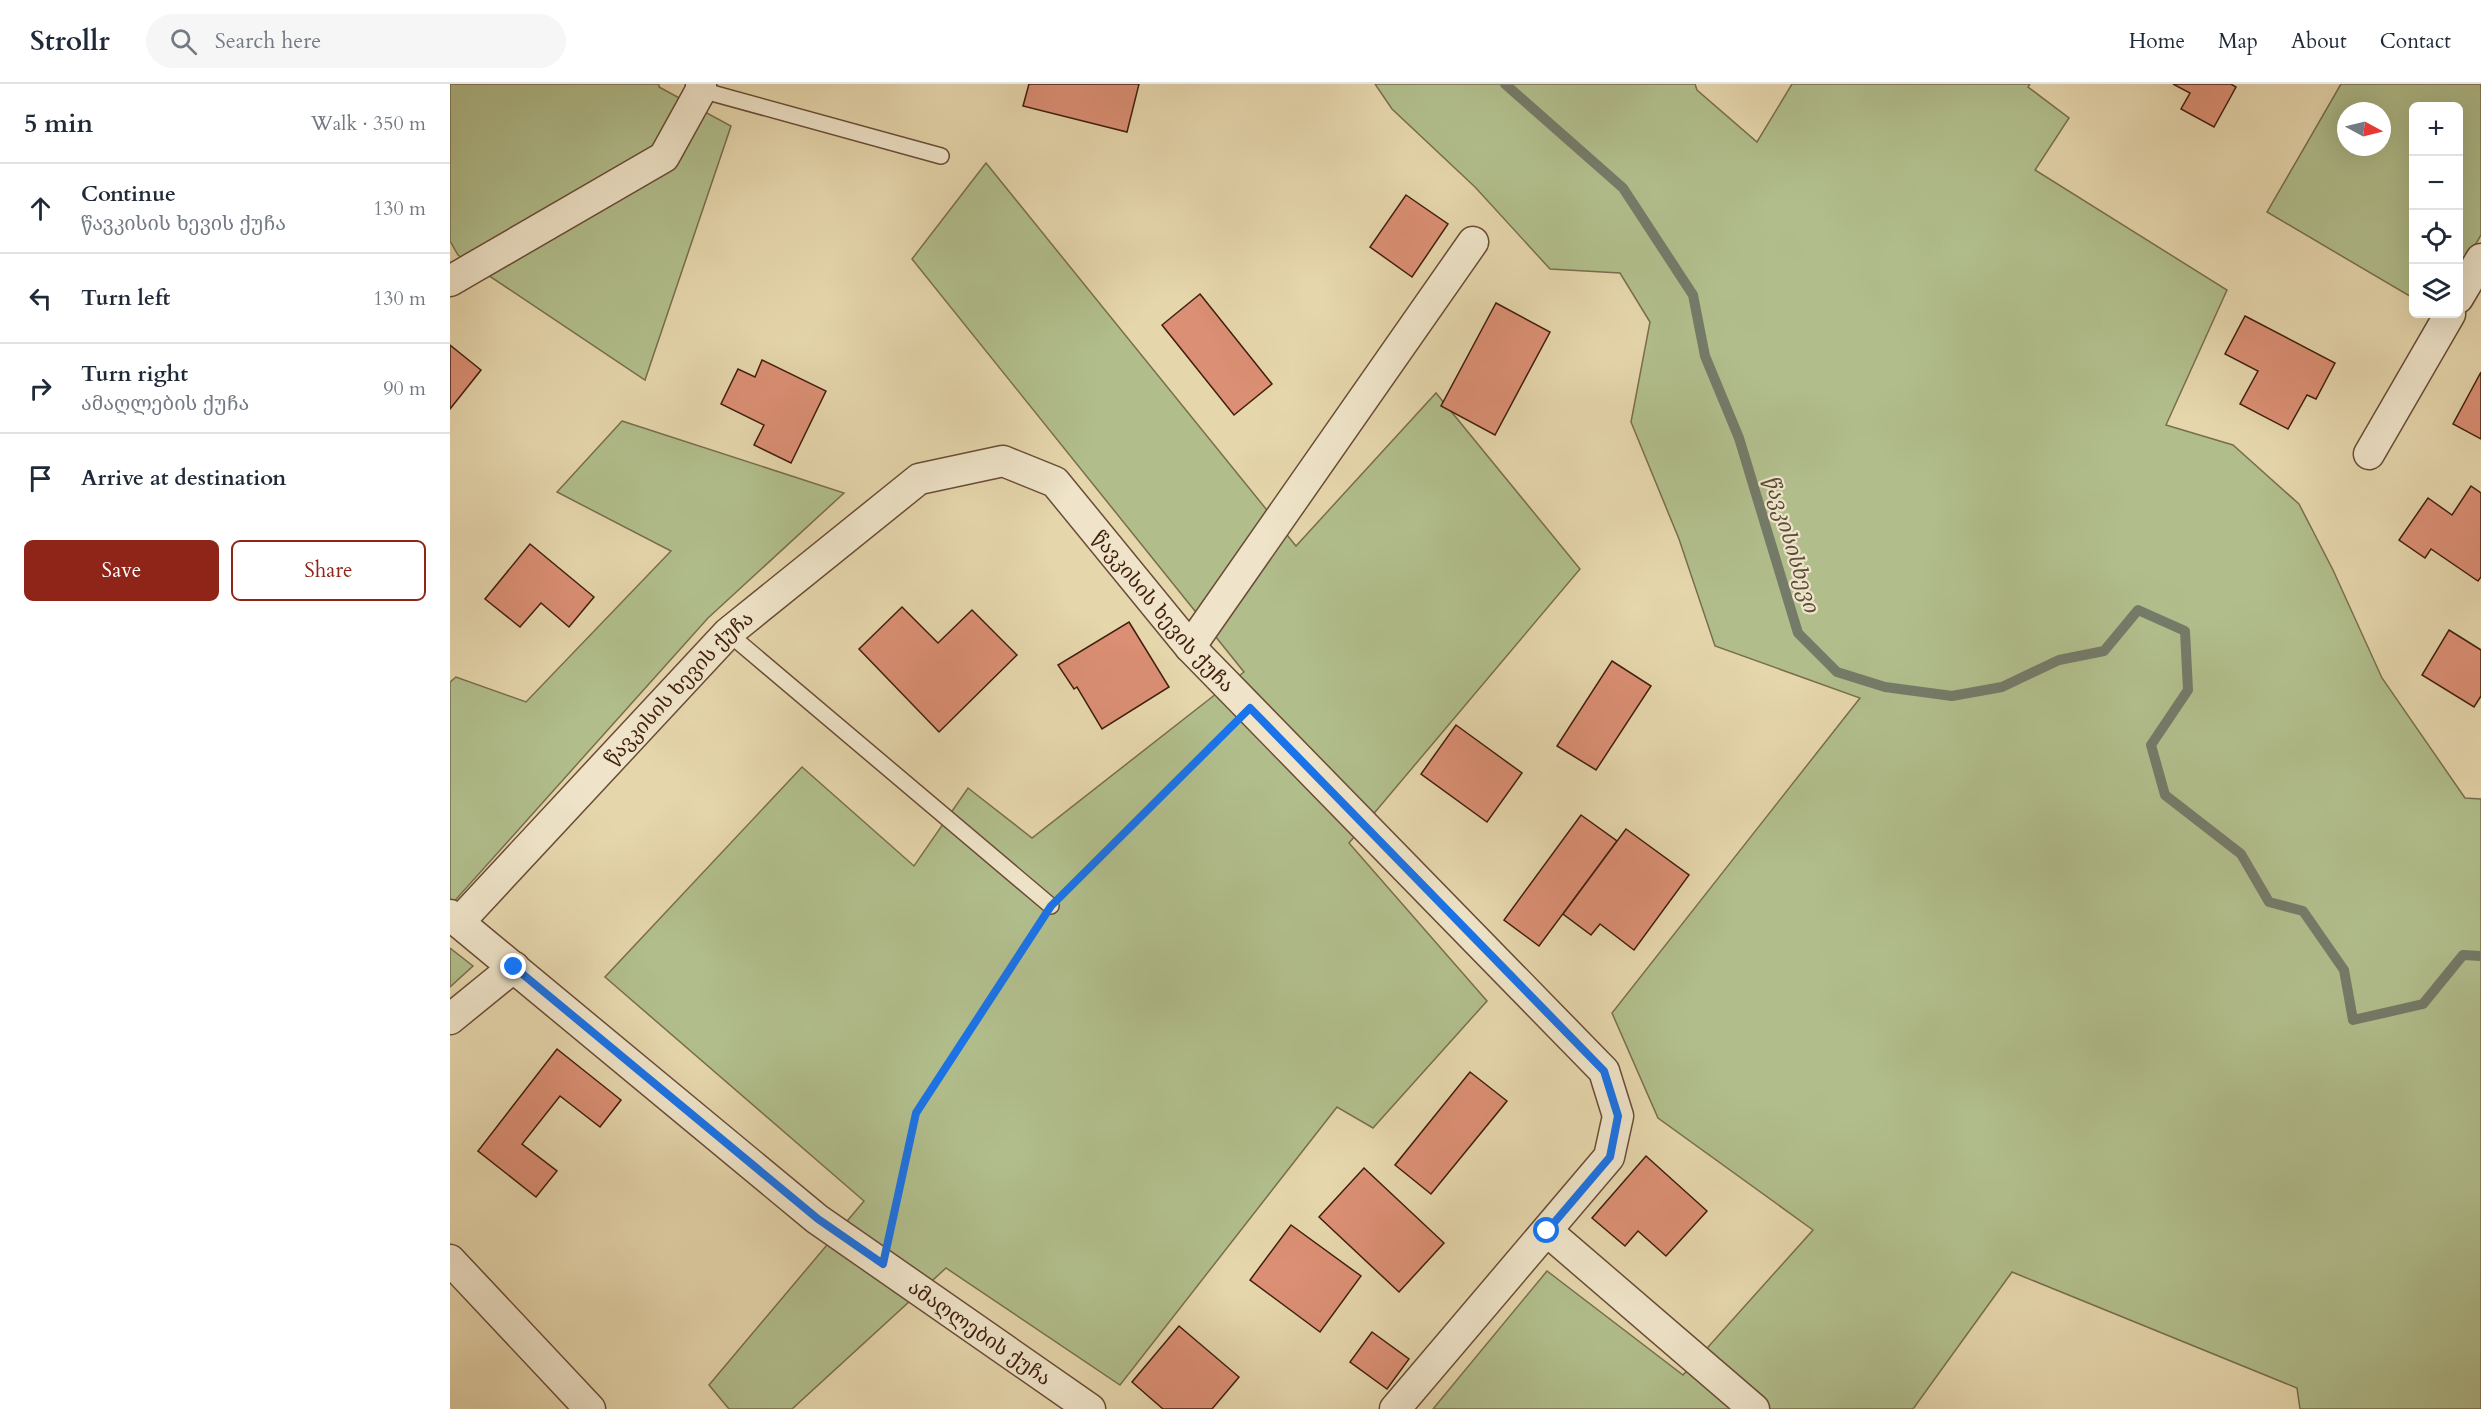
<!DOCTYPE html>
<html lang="en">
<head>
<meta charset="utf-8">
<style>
  :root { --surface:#fff; --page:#f6f6f7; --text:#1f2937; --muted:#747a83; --line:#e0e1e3; --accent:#8f2418 }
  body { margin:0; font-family:Cardo,"Noto Serif Georgian",serif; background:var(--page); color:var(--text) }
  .controls { position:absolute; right:18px; top:18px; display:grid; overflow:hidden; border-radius:9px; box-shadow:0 6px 24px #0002 }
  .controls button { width:54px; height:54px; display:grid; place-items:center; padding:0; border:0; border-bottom:2px solid var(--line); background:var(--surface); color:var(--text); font:30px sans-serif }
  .compass { position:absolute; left:1887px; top:18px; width:54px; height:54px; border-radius:50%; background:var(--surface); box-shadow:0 6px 24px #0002; rotate:97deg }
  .stop { position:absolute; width:18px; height:18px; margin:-14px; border:4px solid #1a73e8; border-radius:50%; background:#fff }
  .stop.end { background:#1a73e8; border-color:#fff; box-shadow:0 2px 6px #0008 }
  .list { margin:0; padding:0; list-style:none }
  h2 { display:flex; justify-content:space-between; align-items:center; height:78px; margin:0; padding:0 24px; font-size:26px }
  h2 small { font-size:20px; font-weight:400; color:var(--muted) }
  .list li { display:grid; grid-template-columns:39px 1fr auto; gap:18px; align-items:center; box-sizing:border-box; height:90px; padding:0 24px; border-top:2px solid var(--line) }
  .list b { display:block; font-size:22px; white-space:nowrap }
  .list p { margin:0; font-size:20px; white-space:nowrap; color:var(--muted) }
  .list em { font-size:20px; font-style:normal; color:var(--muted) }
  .actions { display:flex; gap:12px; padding:18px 24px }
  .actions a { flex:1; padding:14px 0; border:2px solid var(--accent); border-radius:9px; text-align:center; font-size:21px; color:var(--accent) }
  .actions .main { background:var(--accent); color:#fff }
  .icon { flex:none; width:33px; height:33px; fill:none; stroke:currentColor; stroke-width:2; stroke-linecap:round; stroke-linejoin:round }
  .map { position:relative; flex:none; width:2031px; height:1325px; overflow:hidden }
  header { display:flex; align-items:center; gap:36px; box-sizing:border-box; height:84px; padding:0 30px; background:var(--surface); border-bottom:2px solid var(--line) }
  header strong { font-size:28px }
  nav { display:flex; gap:33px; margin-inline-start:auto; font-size:21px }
  .search { width:420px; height:54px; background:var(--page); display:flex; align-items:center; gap:15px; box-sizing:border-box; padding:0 21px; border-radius:33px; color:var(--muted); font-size:22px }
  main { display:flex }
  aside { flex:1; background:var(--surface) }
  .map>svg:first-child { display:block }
  .green { fill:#b1be8c; stroke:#796e4d; stroke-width:1.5; fill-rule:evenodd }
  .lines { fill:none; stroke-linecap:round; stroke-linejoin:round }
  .stream { stroke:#757b69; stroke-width:10 }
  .building { fill:#db8f74; stroke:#411e0e; stroke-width:1.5 }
  .service-casing { stroke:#6a4c36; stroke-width:18 }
  .minor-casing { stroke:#6a4c36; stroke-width:33 }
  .path { stroke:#411e0e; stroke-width:4; stroke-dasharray:1.5 3; stroke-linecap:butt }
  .service { stroke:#efe4c9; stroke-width:15 }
  .minor { stroke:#efe4c9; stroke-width:30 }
  .route { stroke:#1a73e8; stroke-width:8 }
  .labels { text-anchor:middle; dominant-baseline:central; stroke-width:4.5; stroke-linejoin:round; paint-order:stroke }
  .street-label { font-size:20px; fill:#411e0e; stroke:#efe4c9 }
  .water-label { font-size:21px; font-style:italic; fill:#5b4c3c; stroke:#efe4c9 }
</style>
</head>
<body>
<header>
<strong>Strollr</strong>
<div class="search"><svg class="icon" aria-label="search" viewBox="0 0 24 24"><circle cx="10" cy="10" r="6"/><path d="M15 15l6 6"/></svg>Search here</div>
<nav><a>Home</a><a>Map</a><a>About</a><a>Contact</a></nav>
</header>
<main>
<aside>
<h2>5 min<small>Walk · 350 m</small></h2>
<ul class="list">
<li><svg class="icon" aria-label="ahead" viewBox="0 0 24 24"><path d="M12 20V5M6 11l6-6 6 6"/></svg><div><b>Continue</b><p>წავკისის ხევის ქუჩა</p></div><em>130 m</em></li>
<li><svg class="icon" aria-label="left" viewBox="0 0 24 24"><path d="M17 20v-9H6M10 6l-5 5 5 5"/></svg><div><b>Turn left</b></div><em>130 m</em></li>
<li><svg class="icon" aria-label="right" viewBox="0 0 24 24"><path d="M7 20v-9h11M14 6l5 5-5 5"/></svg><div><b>Turn right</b><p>ამაღლების ქუჩა</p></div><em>90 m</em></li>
<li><svg class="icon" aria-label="arrive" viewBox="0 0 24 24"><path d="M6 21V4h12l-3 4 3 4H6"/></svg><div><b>Arrive at destination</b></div></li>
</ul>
<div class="actions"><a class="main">Save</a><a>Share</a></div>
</aside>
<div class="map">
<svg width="2031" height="1325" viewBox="0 0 2031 1325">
  <rect width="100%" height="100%" fill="#e6d6ac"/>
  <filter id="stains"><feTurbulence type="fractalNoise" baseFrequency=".00333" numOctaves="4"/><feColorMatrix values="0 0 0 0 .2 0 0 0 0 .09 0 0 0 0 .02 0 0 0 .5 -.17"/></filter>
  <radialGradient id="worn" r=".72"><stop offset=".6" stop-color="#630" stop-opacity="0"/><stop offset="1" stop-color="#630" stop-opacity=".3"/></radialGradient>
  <!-- green -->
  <g class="green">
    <path d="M0 0H209V3L281 42 195 296 8 171 0 157Z"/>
    <path d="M925 0H1245L1247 6 1307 58 1342 0H1580L1578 3 1619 34 1585 86 1777 206 1716 341 1783 361 1849 420 1883 486 1932 594 2015 714 2031 715V1325H1850L1847 1304 1562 1188 1463 1325H983L1097 1187 1233 1291 1363 1146 1208 1034 1162 929 1410 614 1265 562 1229 455 1181 338 1200 238 1170 189 1100 185 1025 103 942 25Z"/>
    <path d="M1891 0H2031V151L2009 189 2008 22H1964L1963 214 1817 128ZM1896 27H1932V63H1896Z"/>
    <path d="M536 79 846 462 986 309 1130 485 899 759 1037 917 923 1044 887 1023 670 1301 496 1184 342 1325H279L259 1301 414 1117 155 893 352 683 464 782 518 704 582 754 794 588 462 175Z"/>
    <path d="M172 337 394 409 258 534 0 822V598L6 593 76 618 221 467 107 408Z"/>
    <path d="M0 864 23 882 0 903Z"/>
  </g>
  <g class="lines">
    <!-- stream -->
    <path class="stream" d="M1055 0 1173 104 1243 211 1255 272 1289 354 1348 549 1387 588 1435 603 1502 612 1552 603 1609 576 1654 567 1688 526 1735 547 1738 606 1701 661 1715 711 1791 770 1819 818 1853 827 1894 886 1903 936 1973 920 2013 871 2031 872"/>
  </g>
  <!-- building -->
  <g class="building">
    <path d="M579 0H689L677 48 573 22Z"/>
    <path d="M1723 0H1781L1786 3 1764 43 1731 25 1740 9Z"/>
    <path d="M956 111 998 140 962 193 920 163Z"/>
    <path d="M750 210 822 300 784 331 712 241Z"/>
    <path d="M1046 219 1100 248 1045 351 991 322Z"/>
    <path d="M1795 232 1885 279 1866 315 1857 311 1838 345 1790 320 1808 287 1775 270Z"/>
    <path d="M0 261 31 286 0 325Z"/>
    <path d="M312 276 376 307 341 379 304 361 314 341 271 320 288 285 305 293Z"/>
    <path d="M2031 288V355L2003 340Z"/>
    <path d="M2021 402 2031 409V493L2028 497 1981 465 1975 474 1949 456 1978 414 2002 431Z"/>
    <path d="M80 460 144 513 119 543 91 519 70 543 35 515Z"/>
    <path d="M452 523 488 559 522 526 567 571 489 648 409 565Z"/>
    <path d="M679 538 719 603 652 645 627 603 624 605 608 581Z"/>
    <path d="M1999 546 2031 566V612L2024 623 1972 591Z"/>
    <path d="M1162 577 1201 602 1146 686 1107 662Z"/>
    <path d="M1006 641 1072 689 1037 738 971 690Z"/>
    <path d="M1131 731 1167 757 1089 862 1054 836Z"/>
    <path d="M1176 745 1239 791 1184 866 1150 840 1141 851 1113 830Z"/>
    <path d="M107 965 171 1016 150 1043 110 1012 72 1060 107 1087 86 1113 28 1067Z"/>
    <path d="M1020 988 1057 1017 981 1110 945 1081Z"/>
    <path d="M1196 1072 1257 1127 1216 1172 1188 1147 1175 1162 1142 1134Z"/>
    <path d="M914 1084 994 1159 949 1208 869 1133Z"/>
    <path d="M841 1141 911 1192 870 1248 800 1196Z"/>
    <path d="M729 1242 789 1293 762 1325H713L682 1298Z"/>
    <path d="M922 1248 959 1275 937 1305 900 1278Z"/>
  </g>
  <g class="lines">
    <!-- service casing -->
    <g class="service-casing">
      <g id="service">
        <path d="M251 6 491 72"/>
        <path d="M278 549 601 822"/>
      </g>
    </g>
    <!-- minor casing -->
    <g class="minor-casing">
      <g id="minor">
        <path d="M0 197 214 73 251 6V0"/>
        <path d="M2008 214 2031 175"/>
        <path d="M1919 370 2000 230"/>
        <path d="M740 563 1023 158"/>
        <path id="s1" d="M0 831 367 1135 640 1325"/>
        <path id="s2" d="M9 838 278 549 469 395 553 377 605 398 740 563 1154 987 1168 1032 1159 1073 945 1325"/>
        <path d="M0 935 64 883"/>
        <path d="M1097 1147 1304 1325"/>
        <path d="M0 1176 140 1325"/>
      </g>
    </g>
    <!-- path -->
    <g class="path">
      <path d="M620 803 776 648"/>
      <path d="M440 1146 466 1030 587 844"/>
    </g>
    <!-- service -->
    <use href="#service" class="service"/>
    <!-- minor -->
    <use href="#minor" class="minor"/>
  </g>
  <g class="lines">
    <!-- route -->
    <path class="route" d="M64 883 368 1135 433 1180 466 1029 601 822 800 624 1154 987 1168 1032 1160 1073 1097 1147"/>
  </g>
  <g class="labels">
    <!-- street labels -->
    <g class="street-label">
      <text stroke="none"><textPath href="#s2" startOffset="951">წავკისის ხევის ქუჩა</textPath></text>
      <text stroke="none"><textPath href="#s2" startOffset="321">წავკისის ხევის ქუჩა</textPath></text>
      <text stroke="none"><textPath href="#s1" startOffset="675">ამაღლების ქუჩა</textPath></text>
    </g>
    <!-- water labels -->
    <g class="water-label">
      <text transform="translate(1341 460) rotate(73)">წავკისისხევი</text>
    </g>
  </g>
  <rect width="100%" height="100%" filter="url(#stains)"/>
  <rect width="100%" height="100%" fill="url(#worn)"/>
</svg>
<div class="controls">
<button>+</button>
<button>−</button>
<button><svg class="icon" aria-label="locate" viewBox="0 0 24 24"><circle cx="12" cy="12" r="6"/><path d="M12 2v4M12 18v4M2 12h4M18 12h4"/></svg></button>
<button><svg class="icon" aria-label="layers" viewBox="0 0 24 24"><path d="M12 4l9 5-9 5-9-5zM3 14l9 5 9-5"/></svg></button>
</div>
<svg class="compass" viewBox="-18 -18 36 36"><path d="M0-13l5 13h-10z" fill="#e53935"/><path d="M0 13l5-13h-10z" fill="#747a83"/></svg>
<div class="stop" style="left:1097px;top:1147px"></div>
<div class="stop end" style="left:64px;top:883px"></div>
</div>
</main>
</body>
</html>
